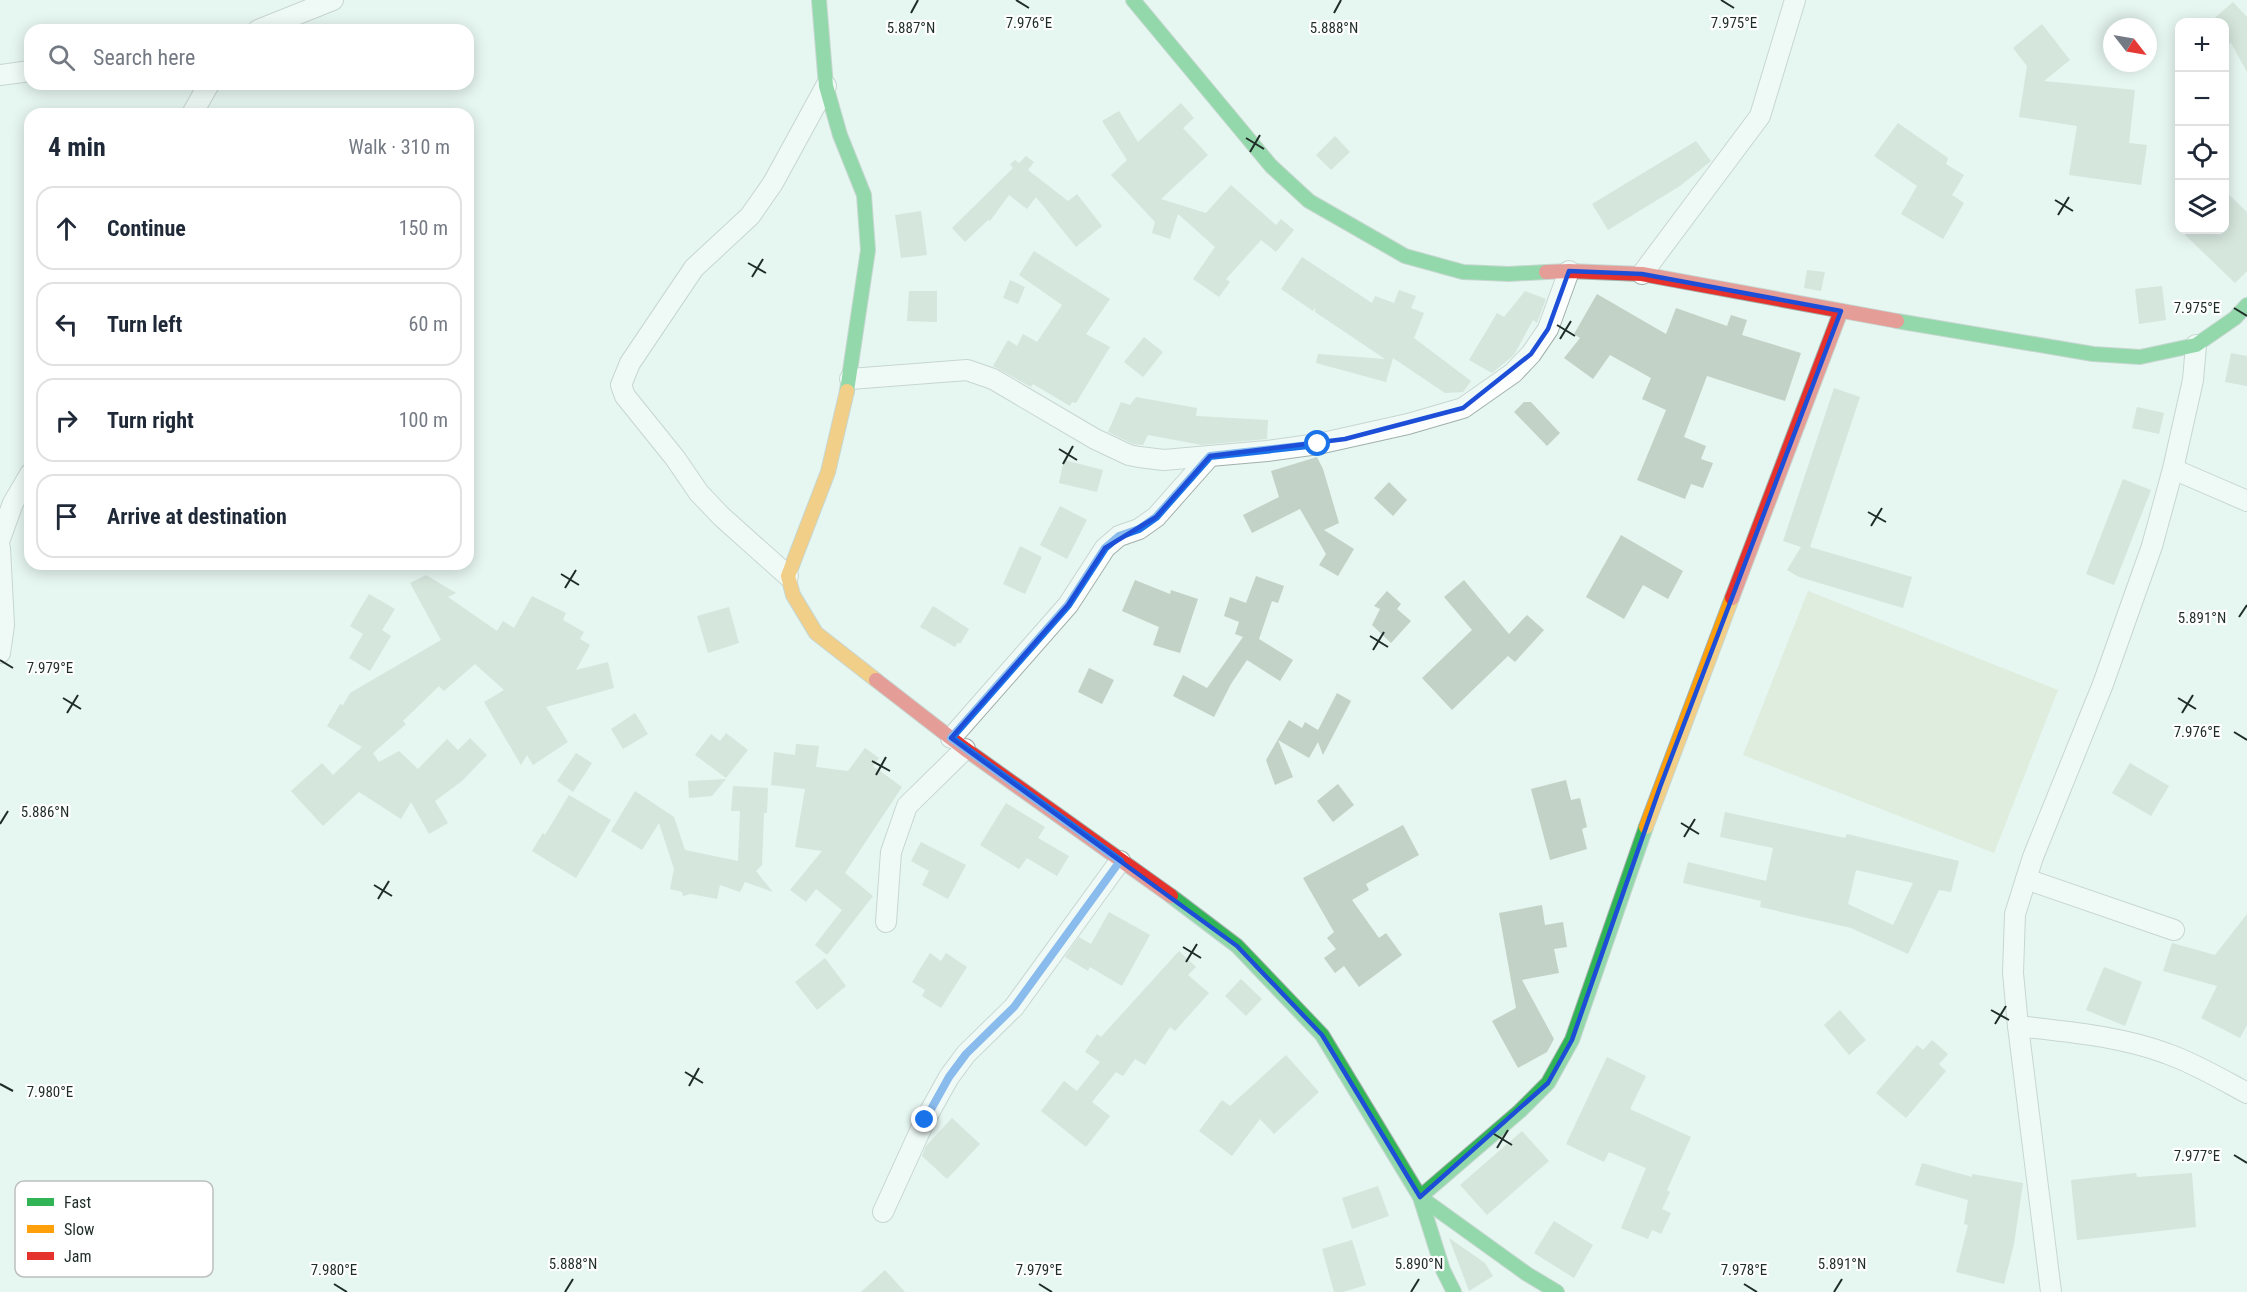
<!DOCTYPE html>
<html lang="en">
<head>
<meta charset="utf-8">
<style>
  :root { --surface:#fff; --page:#f6f6f7; --text:#1f2937; --muted:#747a83; --line:#e0e1e3 }
  body { margin:0; font-family:"Roboto Condensed",sans-serif; background:var(--page); color:var(--text) }
  .controls { position:absolute; right:18px; top:18px; display:grid; overflow:hidden; border-radius:12px; box-shadow:0 3px 15px #0003 }
  .controls button { width:54px; height:54px; display:grid; place-items:center; padding:0; border:0; border-bottom:2px solid var(--line); background:var(--surface); color:var(--text); font:30px sans-serif }
  .compass { position:absolute; left:2103px; top:18px; width:54px; height:54px; border-radius:50%; background:var(--surface); box-shadow:0 3px 15px #0003; rotate:121deg }
  .stop { position:absolute; width:18px; height:18px; margin:-14px; border:4px solid #1a73e8; border-radius:50%; background:#fff }
  .stop.end { background:#1a73e8; border-color:#fff; box-shadow:0 2px 6px #0008 }
  .list { margin:0; padding:0; list-style:none }
  h2 { display:flex; justify-content:space-between; align-items:center; height:78px; margin:0; padding:0 24px; font-size:26px }
  h2 small { font-size:20px; font-weight:400; color:var(--muted) }
  .list li { display:grid; grid-template-columns:39px 1fr auto; gap:18px; align-items:center; box-sizing:border-box; height:84px; margin:0 12px 12px; padding:0 12px; border:2px solid var(--line); border-radius:18px }
  .list b { display:block; font-size:22px; white-space:nowrap }
  .list em { font-size:20px; font-style:normal; color:var(--muted) }
  .icon { flex:none; width:33px; height:33px; fill:none; stroke:currentColor; stroke-width:2; stroke-linecap:round; stroke-linejoin:round }
  .map { position:relative; flex:none; width:2247px; height:1292px; overflow:hidden }
  .search { position:absolute; background:var(--surface); box-shadow:0 3px 15px #0003; left:24px; top:24px; width:450px; height:66px; display:flex; align-items:center; gap:15px; box-sizing:border-box; padding:0 21px; border-radius:18px; color:var(--muted); font-size:22px }
  .panel { position:absolute; background:var(--surface); box-shadow:0 3px 15px #0003; left:24px; top:108px; width:450px; height:462px; border-radius:18px }
  .map>svg:first-child { display:block }
  .green { fill:#d7e2ca }
  .building { fill:#c2d2c6; fill-rule:evenodd }
  .lines { fill:none; stroke-linecap:round; stroke-linejoin:round }
  .street-casing { stroke:#a2b0aa; stroke-width:22 }
  .fast-casing { stroke:#a2b0aa; stroke-width:16 }
  .slow-casing { stroke:#a2b0aa; stroke-width:16 }
  .jam-casing { stroke:#a2b0aa; stroke-width:16 }
  .street { stroke:#fbfefd; stroke-width:20 }
  .fast { stroke:#30b455; stroke-width:14 }
  .slow { stroke:#ff9f0a; stroke-width:14 }
  .jam { stroke:#e5322d; stroke-width:14 }
  .route { stroke:#1a73e8; stroke-width:8 }
  .marked { fill:none; stroke:#1d4ed8; stroke-width:4.5; stroke-linejoin:round }
  .ticks { fill:none; stroke:#1f2d28; stroke-width:2 }
  .key { fill:#fff; stroke:#bcc0be; stroke-width:1.5 }
  .key-label { font-size:16px; fill:#1f2d28 }
  .ticks-label { font-size:15px; text-anchor:middle; fill:#1f2d28; stroke:#fff; stroke-width:4.5; stroke-linejoin:round; paint-order:stroke }
</style>
</head>
<body>
<div class="map">
<svg width="2247" height="1292" viewBox="0 0 2247 1292">
  <rect width="100%" height="100%" fill="#e6f6f0"/>
  <!-- green -->
  <path class="green" d="M1808 591 2058 690 1994 853 1743 755Z"/>
  <!-- building -->
  <g class="building">
    <path d="M2233 2 2247 17V72L2231 43 2224 46V22H2210Z"/>
    <path d="M2042 24 2070 60 2044 81 2135 90 2129 143 2147 145 2141 185 2069 175 2077 126 2019 117 2027 66 2013 48Z"/>
    <path d="M1181 103 1194 118 1183 128 1208 155 1161 199 1206 213 1231 185 1276 225 1281 219 1294 230 1276 252 1261 240 1226 279 1230 282 1219 297 1193 279 1215 247 1178 214 1170 239 1152 233 1155 222 1111 175 1127 160 1102 121 1119 111 1138 142Z"/>
    <path d="M1898 123 1948 158 1946 164 1964 175 1952 195 1964 203 1943 239 1901 214 1917 186 1874 156Z"/>
    <path d="M1335 136 1350 152 1331 170 1316 155Z"/>
    <path d="M1696 141 1711 161 1680 186 1608 230 1592 204Z"/>
    <path d="M1026 156 1034 162 1028 170 1068 201 1077 194 1102 226 1076 247 1036 197 1027 209 1009 195 990 221 988 220 965 242 952 228 1013 168 1010 164 1015 160 1019 163Z"/>
    <path d="M2224 190 2247 212V271L2235 283 2180 230H2224Z"/>
    <path d="M921 211 927 255 901 258 895 215Z"/>
    <path d="M1034 251 1110 299 1086 334 1110 347 1076 403 1072 402 1070 406 1033 384 1031 387 993 366 1008 340 1017 346 1023 334 1037 342 1062 305 1019 275Z"/>
    <path d="M1302 257 1372 303 1375 296 1394 303 1399 290 1416 296 1411 308 1424 313 1414 338 1471 381 1463 392 1445 393 1393 358 1386 382 1316 363 1318 354 1385 359 1315 312V307L1313 311 1281 289Z"/>
    <path d="M1807 270 1825 272 1821 291 1804 288Z"/>
    <path d="M1010 280 1025 287 1018 304 1003 298Z"/>
    <path d="M2162 286 2166 320 2139 324 2135 289Z"/>
    <path d="M909 291H937V322L907 321Z"/>
    <path d="M1525 291 1546 299 1537 323 1533 320 1514 355 1492 373 1469 360 1497 313 1504 317Z"/>
    <path d="M1597 294 1666 334 1676 308 1727 326 1731 315 1747 320 1742 335 1801 353 1785 401 1707 376 1684 437 1706 446 1701 459 1713 463 1703 488 1691 484 1685 499 1637 480 1666 410 1642 399 1651 378 1610 355 1593 379 1564 358 1580 338 1574 334Z"/>
    <path d="M1144 337 1163 352 1143 377 1124 362Z"/>
    <path d="M2231 353 2247 356V386L2225 382Z"/>
    <path d="M1834 388 1860 397 1810 547 1912 577 1903 608 1799 577 1787 570 1801 547 1783 541Z"/>
    <path d="M1136 397 1197 408 1196 416 1268 420 1267 439 1202 445 1148 435 1143 445 1133 444 1108 432 1121 402 1130 405Z"/>
    <path d="M1524 402H1531L1560 433 1547 446 1514 412Z"/>
    <path d="M2137 407 2164 413 2159 434 2132 428Z"/>
    <path d="M1317 457 1323 469 1339 523 1324 530 1354 549 1338 576 1319 565 1326 554 1300 509 1252 533 1243 515 1279 497 1271 471Z"/>
    <path d="M1064 460 1103 470 1097 492 1059 483Z"/>
    <path d="M2123 479 2151 490 2114 585 2086 574Z"/>
    <path d="M1389 482 1407 500 1393 516 1374 498Z"/>
    <path d="M1060 506 1087 520 1067 559 1040 545Z"/>
    <path d="M1621 535 1683 571 1668 599 1643 585 1624 619 1586 597Z"/>
    <path d="M1020 546 1042 557 1025 594 1003 584Z"/>
    <path d="M426 575 456 593 448 597 497 631 503 621 514 628 532 596 566 613 563 620 584 632 580 639 590 645 576 670 608 662 614 688 546 707 568 742 533 765 527 755 521 765 484 702 504 690 475 664 444 691 439 686 403 721 406 724 373 753 379 762 399 751 418 769 447 739 458 750 470 738 487 755 462 781 435 801 448 823 429 834 411 802 401 819 359 792 323 826 291 791 322 763 333 775 362 747 327 726 340 704 343 705 350 693 441 640 410 583Z"/>
    <path d="M1256 576 1284 586 1278 603 1272 601 1259 639 1293 660 1280 681 1247 660 1231 684 1214 717 1173 696 1183 675 1207 688 1243 637 1235 634 1239 622 1224 616 1230 597 1246 603Z"/>
    <path d="M1135 580 1170 594 1171 590 1198 599 1180 653 1153 645 1159 627 1122 611Z"/>
    <path d="M1464 580 1509 634 1527 615 1544 630 1515 662 1508 656 1452 710 1422 678 1472 630 1444 597Z"/>
    <path d="M1387 591 1401 604 1397 609 1411 621 1391 643 1372 625 1380 609 1374 606Z"/>
    <path d="M369 594 395 609 382 630 391 636 370 671 349 658 363 634 350 626Z"/>
    <path d="M933 606 969 629 960 644 958 642 955 647 920 627Z"/>
    <path d="M729 607 739 643 708 653 697 616Z"/>
    <path d="M1089 668 1114 680 1102 704 1078 692Z"/>
    <path d="M1337 693 1351 701 1323 755 1318 742 1309 758 1278 740 1293 777 1275 785 1266 760 1289 720 1302 728 1305 722 1318 730Z"/>
    <path d="M635 713 648 734 623 749 611 729Z"/>
    <path d="M726 733 748 750 726 778 695 755 711 734 720 741Z"/>
    <path d="M796 744 819 746 816 767 848 771 865 748 879 758 873 766 902 787 845 873 873 896 827 955 815 945 842 910 816 889 806 902 790 890 822 851 795 847 805 789 771 785 774 752 795 755Z"/>
    <path d="M576 753 592 763 573 792 557 781Z"/>
    <path d="M2130 763 2169 786 2151 816 2112 793Z"/>
    <path d="M726 779 712 796 689 798 688 781Z"/>
    <path d="M1566 780 1571 800 1580 798 1587 827 1582 829 1587 849 1550 860 1531 789Z"/>
    <path d="M1338 784 1354 805 1333 822 1317 801Z"/>
    <path d="M733 786 768 788 767 813H764L762 865 756 871 773 892 745 882 740 892 720 885 717 899 691 894 683 896 682 892 670 889 674 869 659 823 642 850 611 831 635 791 674 817 685 850 738 861 740 811H731Z"/>
    <path d="M569 795 611 820 576 878 532 851 543 833 545 835Z"/>
    <path d="M1006 803 1045 827 1038 838 1069 856 1057 876 1027 858 1019 869 980 845Z"/>
    <path d="M1725 812 1845 838 1847 834 1959 861 1951 892 1939 890 1908 954 1851 928 1760 907 1761 901 1683 883 1688 862 1766 881 1773 848 1720 837ZM1856 870 1913 883 1893 925 1848 904Z"/>
    <path d="M1403 825 1419 855 1366 884 1369 890 1352 900 1379 938 1386 933 1402 955 1359 987 1344 966 1335 973 1324 958 1336 949 1327 938 1334 932 1303 878Z"/>
    <path d="M921 842 966 865 948 899 922 885 929 871 911 861Z"/>
    <path d="M1542 905 1545 925 1563 922 1567 947 1554 949 1559 973 1522 980 1554 1039 1547 1052 1518 1068 1492 1021 1516 1008 1499 913Z"/>
    <path d="M1109 912 1150 935 1122 986 1090 967 1088 971 1065 957 1079 937 1091 944Z"/>
    <path d="M2247 914V1025L2240 1038 2201 1018 2217 986 2163 971 2172 943 2215 955Z"/>
    <path d="M1179 951 1196 967 1188 975 1209 993 1175 1031 1170 1027 1145 1065 1135 1059 1123 1076 1116 1072 1092 1102 1110 1116 1086 1147 1041 1111 1064 1081 1077 1091 1100 1062 1085 1052 1097 1034 1101 1037Z"/>
    <path d="M930 953 941 961 946 953 967 967 941 1008 922 996 925 990 912 982Z"/>
    <path d="M825 958 846 986 817 1010 795 982Z"/>
    <path d="M2104 967 2142 982 2125 1026 2086 1010Z"/>
    <path d="M1241 979 1262 999 1246 1016 1225 996Z"/>
    <path d="M1840 1010 1866 1040 1849 1055 1824 1025Z"/>
    <path d="M1932 1040 1948 1054 1939 1064 1946 1071 1906 1118 1876 1093 1917 1045 1923 1050Z"/>
    <path d="M1286 1055 1319 1092 1274 1134 1260 1119 1232 1156 1199 1131 1222 1100 1230 1106Z"/>
    <path d="M1607 1057 1646 1076 1630 1109 1691 1137 1667 1190 1670 1192 1662 1209 1671 1213 1661 1234 1652 1230 1648 1239 1621 1228 1646 1168 1609 1152 1604 1162 1566 1144Z"/>
    <path d="M952 1118 980 1144 947 1179 922 1156 926 1146Z"/>
    <path d="M1522 1131 1549 1161 1487 1215 1460 1185Z"/>
    <path d="M1922 1163 1972 1177V1174L2023 1183 2014 1244 2004 1284 1956 1272 1968 1225 1964 1224 1968 1200 1915 1185Z"/>
    <path d="M2136 1173 2137 1177 2192 1173 2196 1227 2077 1240 2071 1180Z"/>
    <path d="M1378 1186 1389 1216 1352 1229 1342 1198Z"/>
    <path d="M1554 1221 1593 1245 1574 1278 1534 1253Z"/>
    <path d="M1449 1238 1485 1263 1493 1276 1469 1291Z"/>
    <path d="M1352 1240 1366 1285 1343 1292H1334L1322 1249Z"/>
    <path d="M885 1270 905 1292H861Z"/>
  </g>
  <g class="lines">
    <!-- street casing -->
    <g class="street-casing">
      <g id="street">
        <path d="M258 30 333 0"/>
        <path d="M0 75 30 71"/>
        <path d="M192 114 209 84"/>
        <path d="M1642 274 1760 116 1795 0"/>
        <path d="M850 379 967 370 993 379 1095 439 1129 455 1139 457 1164 460 1267 451 1318 444 1408 424 1463 408 1513 373 1531 354 1548 329 1569 271"/>
        <path d="M2173 469 2247 501"/>
        <path d="M0 539 13 503 30 474"/>
        <path d="M0 548 4 625 0 653"/>
        <path d="M788 576 722 517 699 493 675 458 625 396 621 385 630 363 694 268 750 216 773 183 826 86"/>
        <path d="M951 738 1068 605 1105 548 1119 536 1139 529 1156 517 1210 456"/>
        <path d="M2026 879 2174 930"/>
        <path d="M886 922 891 852 907 806 965 749"/>
        <path d="M2018 1026C2068 1032 2121 1036 2168 1054 2196 1064 2221 1079 2247 1093"/>
        <path d="M883 1212 925 1120 949 1077 966 1054 1014 1007 1120 861"/>
        <path d="M2051 1292 2018 1026 2013 973 2015 914 2033 857 2103 684 2152 546 2173 469 2193 380 2196 345"/>
      </g>
    </g>
    <!-- fast casing -->
    <g class="fast-casing">
      <g id="fast">
        <path d="M819 0 826 86 840 135 864 195 868 250 847 391"/>
        <path d="M1133 0 1271 166 1309 201 1405 256 1463 272 1509 274 1546 272"/>
        <path d="M1897 321 2093 354 2140 357 2196 345 2235 318 2247 305"/>
        <path d="M1171 896 1237 946 1322 1035 1420 1197 1443 1270 1454 1292"/>
        <path d="M1557 1292 1527 1274 1420 1197 1520 1111 1548 1083 1572 1040 1646 827"/>
      </g>
    </g>
    <!-- slow casing -->
    <g class="slow-casing">
      <g id="slow">
        <path d="M847 391 828 472 788 576 793 595 816 633 876 680"/>
        <path d="M1646 827 1732 598"/>
      </g>
    </g>
    <!-- jam casing -->
    <g class="jam-casing">
      <g id="jam">
        <path d="M1546 272 1569 271 1642 274 1897 321"/>
        <path d="M1732 598 1841 311"/>
        <path d="M876 680 965 749 1171 896"/>
      </g>
    </g>
    <!-- street -->
    <use href="#street" class="street"/>
    <!-- fast -->
    <use href="#fast" class="fast"/>
    <!-- slow -->
    <use href="#slow" class="slow"/>
    <!-- jam -->
    <use href="#jam" class="jam"/>
  </g>
  <g class="lines">
    <!-- route -->
    <path class="route" d="M925 1120 949 1077 966 1054 1014 1007 1120 861 951 738 1068 605 1105 548 1119 536 1139 529 1156 517 1210 456 1318 444"/>
  </g>
  <!-- marked area -->
  <path d="M0 0H2247V1292H0ZM1569 271 1642 274 1841 311 1660 787 1572 1040 1548 1083 1420 1197 1322 1035 1237 946 951 738 1068 605 1105 548 1156 517 1210 456 1345 439 1463 408 1531 354 1548 329Z" fill="#e6f6f0" fill-opacity=".55" fill-rule="evenodd"/>
  <path class="marked" d="M1569 271 1642 274 1841 311 1660 787 1572 1040 1548 1083 1420 1197 1322 1035 1237 946 951 738 1068 605 1105 548 1156 517 1210 456 1345 439 1463 408 1531 354 1548 329Z"/>
  <!-- ticks -->
  <path class="ticks" d="M1016 0 1029 8M1721 0 1734 8M911 13 918 0M1334 13 1341 0M1246 138 1264 149M1250 152 1260 135M2055 200 2073 211M2058 215 2069 197M748 263 766 273M752 277 763 259M2234 308 2247 316M1557 325 1575 336M1560 339 1571 321M1059 449 1077 460M1063 464 1073 446M1868 512 1886 522M1871 526 1882 508M561 574 579 585M565 588 576 570M2239 617 2247 605M1370 636 1388 647M1373 650 1384 632M0 660 13 668M63 698 81 709M2178 698 2196 709M67 713 78 695M2182 713 2193 695M2234 732 2247 740M872 761 890 771M876 775 886 757M1681 823 1699 834M0 824 8 811M1684 837 1695 819M374 885 392 896M378 899 389 881M1183 947 1201 958M1186 962 1197 944M1991 1010 2009 1020M1995 1024 2006 1006M685 1072 703 1083M0 1084 13 1091M689 1086 699 1068M1494 1134 1512 1145M1497 1148 1508 1130M2234 1155 2247 1163M334 1284 347 1292M1039 1284 1052 1292M1744 1284 1757 1292M565 1292 573 1279M1411 1292 1419 1279M1834 1292 1842 1279"/>
  <!-- legend -->
  <rect x="15" y="1181" width="198" height="96" rx="9" class="key"/>
  <rect x="27" y="1198" width="27" height="8" fill="#30b455"/>
  <rect x="27" y="1225" width="27" height="8" fill="#ff9f0a"/>
  <rect x="27" y="1252" width="27" height="8" fill="#e5322d"/>
  <g class="key-label">
    <text x="64" y="1208">Fast</text>
    <text x="64" y="1235">Slow</text>
    <text x="64" y="1262">Jam</text>
  </g>
  <g class="ticks-label">
    <text x="1029" y="28">7.976°E</text>
    <text x="1734" y="28">7.975°E</text>
    <text x="911" y="33">5.887°N</text>
    <text x="1334" y="33">5.888°N</text>
    <text x="2197" y="313">7.975°E</text>
    <text x="2202" y="623">5.891°N</text>
    <text x="50" y="673">7.979°E</text>
    <text x="2197" y="737">7.976°E</text>
    <text x="45" y="817">5.886°N</text>
    <text x="50" y="1097">7.980°E</text>
    <text x="2197" y="1161">7.977°E</text>
    <text x="573" y="1269">5.888°N</text>
    <text x="1419" y="1269">5.890°N</text>
    <text x="1842" y="1269">5.891°N</text>
    <text x="334" y="1275">7.980°E</text>
    <text x="1039" y="1275">7.979°E</text>
    <text x="1744" y="1275">7.978°E</text>
  </g>
</svg>
<div class="controls">
<button>+</button>
<button>−</button>
<button><svg class="icon" aria-label="locate" viewBox="0 0 24 24"><circle cx="12" cy="12" r="6"/><path d="M12 2v4M12 18v4M2 12h4M18 12h4"/></svg></button>
<button><svg class="icon" aria-label="layers" viewBox="0 0 24 24"><path d="M12 4l9 5-9 5-9-5zM3 14l9 5 9-5"/></svg></button>
</div>
<svg class="compass" viewBox="-18 -18 36 36"><path d="M0-13l5 13h-10z" fill="#e53935"/><path d="M0 13l5-13h-10z" fill="#747a83"/></svg>
<div class="stop" style="left:1318px;top:444px"></div>
<div class="stop end" style="left:925px;top:1120px"></div>
<div class="search"><svg class="icon" aria-label="search" viewBox="0 0 24 24"><circle cx="10" cy="10" r="6"/><path d="M15 15l6 6"/></svg>Search here</div>
<section class="panel">
<h2>4 min<small>Walk · 310 m</small></h2>
<ul class="list">
<li><svg class="icon" aria-label="ahead" viewBox="0 0 24 24"><path d="M12 20V5M6 11l6-6 6 6"/></svg><div><b>Continue</b></div><em>150 m</em></li>
<li><svg class="icon" aria-label="left" viewBox="0 0 24 24"><path d="M17 20v-9H6M10 6l-5 5 5 5"/></svg><div><b>Turn left</b></div><em>60 m</em></li>
<li><svg class="icon" aria-label="right" viewBox="0 0 24 24"><path d="M7 20v-9h11M14 6l5 5-5 5"/></svg><div><b>Turn right</b></div><em>100 m</em></li>
<li><svg class="icon" aria-label="arrive" viewBox="0 0 24 24"><path d="M6 21V4h12l-3 4 3 4H6"/></svg><div><b>Arrive at destination</b></div></li>
</ul>
</section>
</div>
</body>
</html>
